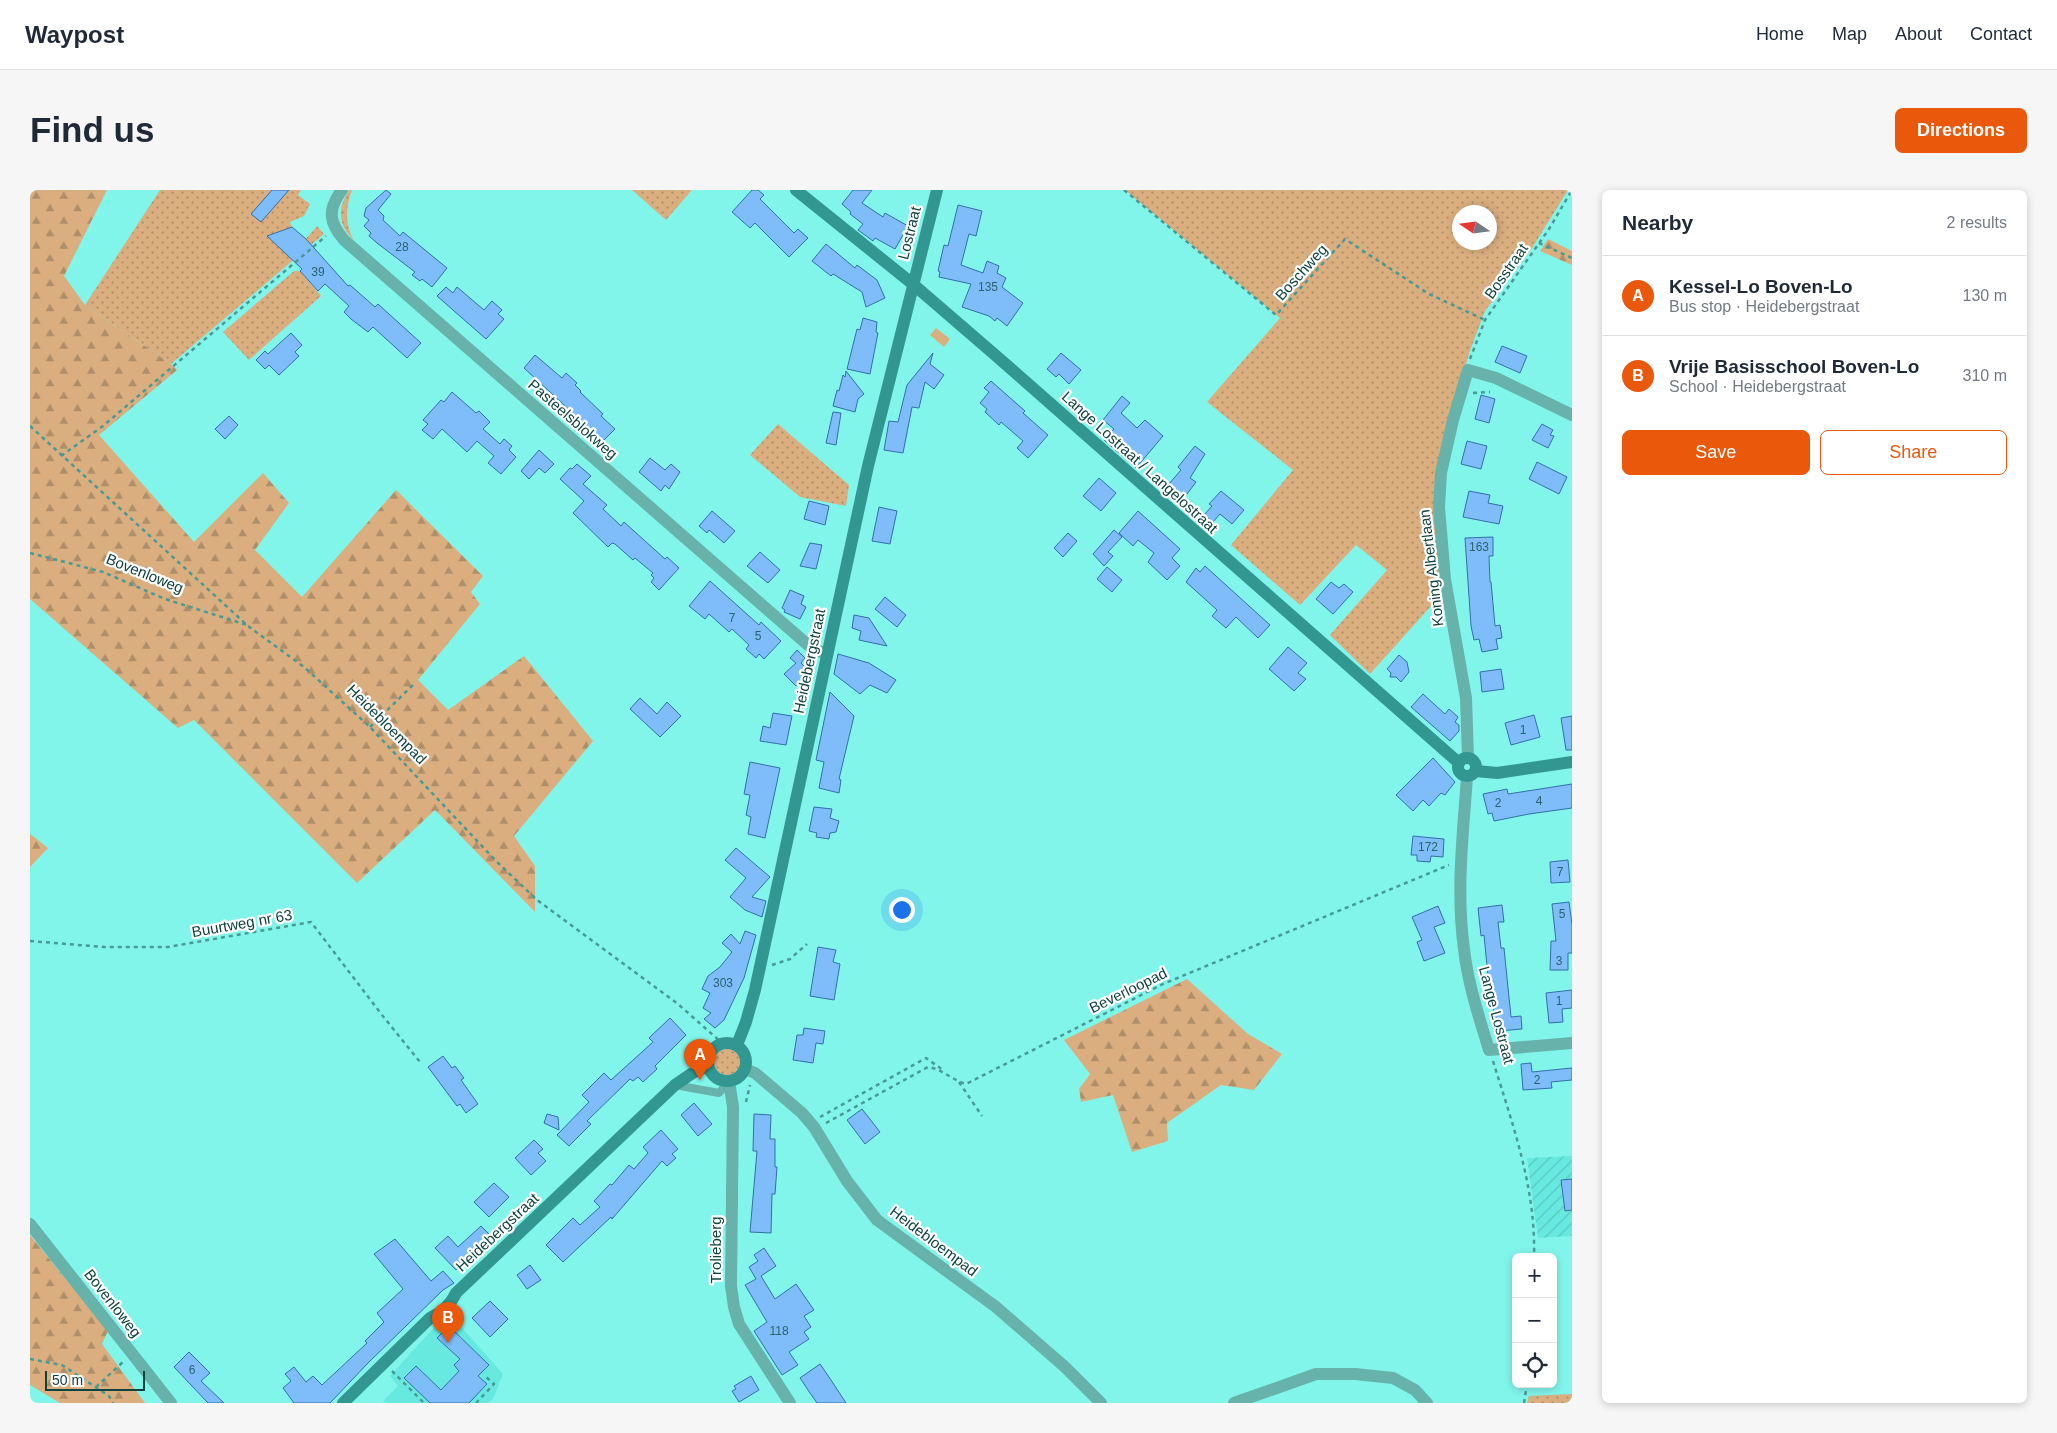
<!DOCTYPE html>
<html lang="en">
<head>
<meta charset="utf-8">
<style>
  :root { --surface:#fff; --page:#f6f6f7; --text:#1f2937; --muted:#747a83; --line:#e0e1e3; --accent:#ea580c }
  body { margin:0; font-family:Helvetica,sans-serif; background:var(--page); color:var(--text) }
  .controls { position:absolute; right:15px; bottom:15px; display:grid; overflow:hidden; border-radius:8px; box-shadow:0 2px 8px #0003 }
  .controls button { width:45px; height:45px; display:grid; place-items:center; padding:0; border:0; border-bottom:1px solid var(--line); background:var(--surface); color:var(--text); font:25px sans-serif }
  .compass { position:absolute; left:1422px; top:15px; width:45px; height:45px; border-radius:50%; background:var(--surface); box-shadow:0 2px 8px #0003; rotate:283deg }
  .scale { position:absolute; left:15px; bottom:12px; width:100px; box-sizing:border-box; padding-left:5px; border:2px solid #0f433f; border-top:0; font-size:14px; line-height:18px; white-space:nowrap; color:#0f433f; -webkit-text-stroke:4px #fff; paint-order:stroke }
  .you { position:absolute; left:871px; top:719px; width:18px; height:18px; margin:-12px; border:4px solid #fff; border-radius:50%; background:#1a73e8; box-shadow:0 0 0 8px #1a73e833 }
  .badge { display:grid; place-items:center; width:32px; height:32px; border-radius:50%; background:var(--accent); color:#fff; font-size:16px; font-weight:700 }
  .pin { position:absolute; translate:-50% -41px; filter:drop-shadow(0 1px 2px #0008) }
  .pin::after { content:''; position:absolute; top:26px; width:18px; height:15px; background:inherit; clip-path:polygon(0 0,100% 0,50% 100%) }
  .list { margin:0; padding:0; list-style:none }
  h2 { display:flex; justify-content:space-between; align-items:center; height:65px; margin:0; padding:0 20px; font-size:21px }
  h2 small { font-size:16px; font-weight:400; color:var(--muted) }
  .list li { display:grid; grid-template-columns:32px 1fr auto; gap:15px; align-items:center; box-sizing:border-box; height:80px; padding:0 20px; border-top:1px solid var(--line) }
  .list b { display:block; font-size:19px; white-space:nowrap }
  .list p { margin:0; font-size:16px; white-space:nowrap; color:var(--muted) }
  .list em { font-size:16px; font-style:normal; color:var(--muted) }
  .actions { display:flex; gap:10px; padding:15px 20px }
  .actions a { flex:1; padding:11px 0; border:1px solid var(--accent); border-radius:8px; text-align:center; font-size:18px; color:var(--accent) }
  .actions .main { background:var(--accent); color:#fff }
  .icon { flex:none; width:28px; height:28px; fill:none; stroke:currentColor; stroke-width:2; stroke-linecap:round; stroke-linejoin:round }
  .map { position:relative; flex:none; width:1542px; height:1213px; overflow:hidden; border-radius:8px }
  header { display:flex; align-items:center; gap:30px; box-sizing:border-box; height:70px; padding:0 25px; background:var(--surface); border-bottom:1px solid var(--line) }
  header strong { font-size:24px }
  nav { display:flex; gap:28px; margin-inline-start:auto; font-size:18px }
  .intro { display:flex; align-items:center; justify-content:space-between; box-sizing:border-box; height:120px; padding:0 30px }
  h1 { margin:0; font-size:35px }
  .button { padding:12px 22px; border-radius:8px; background:var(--accent); color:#fff; font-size:18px; font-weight:700 }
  main { display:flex; gap:30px; padding:0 30px }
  aside { flex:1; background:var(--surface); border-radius:8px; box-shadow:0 2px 8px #0003 }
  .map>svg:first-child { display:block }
  .built { fill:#67e9df }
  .industrial { fill:url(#industrial-furrows) }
  .grass { fill:url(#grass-dots); fill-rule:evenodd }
  .forest { fill:url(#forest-firs) }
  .pitch { fill:#daae7f }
  .building { fill:#7ebdf9; stroke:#336fa6 }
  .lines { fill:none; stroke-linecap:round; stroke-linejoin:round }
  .path { stroke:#489b94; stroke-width:2.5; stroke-dasharray:4 4; stroke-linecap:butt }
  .lane { stroke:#67b2ab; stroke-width:8 }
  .street { stroke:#67b2ab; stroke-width:12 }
  .secondary { stroke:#329790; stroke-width:12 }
  .labels { text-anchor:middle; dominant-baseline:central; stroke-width:4.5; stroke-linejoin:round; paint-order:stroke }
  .number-label { font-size:12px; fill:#2b626e }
  .street-label { font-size:15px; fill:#0f433f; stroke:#fff }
</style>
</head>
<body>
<header>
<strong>Waypost</strong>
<nav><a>Home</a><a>Map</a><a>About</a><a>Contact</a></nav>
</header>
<div class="intro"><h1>Find us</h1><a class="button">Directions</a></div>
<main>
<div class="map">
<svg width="1542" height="1213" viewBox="0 0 1542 1213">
  <defs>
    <pattern id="industrial-furrows" width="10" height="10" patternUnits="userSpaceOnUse" patternTransform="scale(1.25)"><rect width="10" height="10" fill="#67e9df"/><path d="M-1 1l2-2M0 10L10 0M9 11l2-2" fill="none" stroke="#58c9c0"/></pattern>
    <pattern id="grass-dots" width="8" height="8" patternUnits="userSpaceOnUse" patternTransform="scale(1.25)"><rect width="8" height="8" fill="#daae7f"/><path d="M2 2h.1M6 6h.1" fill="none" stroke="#af8f69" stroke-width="1.8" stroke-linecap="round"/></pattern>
    <pattern id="forest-firs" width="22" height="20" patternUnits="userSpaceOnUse" patternTransform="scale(1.25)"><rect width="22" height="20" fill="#daae7f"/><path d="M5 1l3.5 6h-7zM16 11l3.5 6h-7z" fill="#af8f69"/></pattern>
  </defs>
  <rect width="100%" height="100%" fill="#82f5eb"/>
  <!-- built -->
  <path class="built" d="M418 1122 473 1184 463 1209 458 1213H356L353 1211 368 1196 360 1186Z"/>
  <!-- industrial -->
  <path class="industrial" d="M1542 966V1046L1508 1048 1497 968Z"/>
  <!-- grass -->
  <g class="grass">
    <path d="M130 0H271L268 5 280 14 274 26 260 32 262 37 238 47 260 67 287 36 294 44 141 174 55 115Z"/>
    <path d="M319 0H322C315 18 315 34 324 51 308 34 307 20 319 0Z"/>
    <path d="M602 0H662L636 30Z"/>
    <path d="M1095 0H1538L1502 58 1455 121 1439 163 1407 283 1405 316 1411 405 1340 484 1300 445 1357 380 1326 355 1270 415 1201 355 1263 280 1177 212 1250 128ZM1430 22H1460V52H1430Z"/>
    <path d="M264 81H270L291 106 219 170 193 142Z"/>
    <path d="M748 234 819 295 816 316 770 307 720 265Z"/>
    <circle cx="697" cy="872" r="13"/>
    <path d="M1542 1204V1213H1497L1499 1206Z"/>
  </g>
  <!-- forest -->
  <g class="forest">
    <path d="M0 0H77L34 86 55 115 141 174 147 180 69 245 164 352 233 283 259 313 225 360 272 407 366 300 453 386 441 402 450 414 388 490 418 520 494 466 563 551 484 646 505 676V722L405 620 327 693 164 530 148 538 0 409Z"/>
    <path d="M1518 49 1542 61V75L1510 61Z"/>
    <path d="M0 644 18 658 0 677Z"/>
    <path d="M1157 789 1218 844 1252 864 1224 900 1191 895 1137 933 1138 951 1102 962 1083 905 1051 912 1049 899 1060 884 1034 850Z"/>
    <path d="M0 1045 78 1141 72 1154 115 1213H30L0 1195Z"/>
  </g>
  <!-- pitch -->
  <path class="pitch" d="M906 138 920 149 914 157 900 145Z"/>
  <!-- building -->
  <g class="building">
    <path d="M242 0H259L231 32 221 24Z"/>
    <path d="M356 0 361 4 348 20 354 26 353 30 370 46 373 42 417 78 402 97 392 89 390 91 382 85 385 82 347 53 339 46 341 43 334 36 339 30 334 26 336 18Z"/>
    <path d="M722 0H728L734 5 730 9 764 43 768 39 778 48 759 67 725 33 720 38 702 22Z"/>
    <path d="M823 0H842L832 13 853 27 855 23 878 36 865 59 845 48 843 51 828 40 833 34 820 24 821 22 812 14Z"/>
    <path d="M928 15 952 21 946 46 939 44 931 75 953 83 957 71 969 76 967 83 976 88 972 97 993 113 977 136 967 128 965 131 959 126 932 117 941 94 909 87 910 82 908 81 914 55 918 56Z"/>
    <path d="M262 37 276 49 318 96 320 95 345 117 348 114 391 153 377 168 343 137 338 142 321 129 314 122 319 116 295 94 288 101 270 81 272 79 237 46Z"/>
    <path d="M796 54 825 78 827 75 847 90 855 108 836 117 832 102 803 84 801 86 782 71Z"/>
    <path d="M416 97 423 103 427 97 454 120 462 111 472 120 468 124 474 129 456 149 407 106Z"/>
    <path d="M833 128 847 132 846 142 848 143 840 184 817 179 827 139 830 140Z"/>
    <path d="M261 143 272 155 265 162 269 166 249 185 239 175 235 179 226 170 235 161 238 164Z"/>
    <path d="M1472 156 1497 166 1490 183 1465 172Z"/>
    <path d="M903 163 900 174 914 185 904 199 895 192 889 218 882 217 873 263 854 260 859 231 868 232 877 195Z"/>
    <path d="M1031 163 1051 180 1039 194 1029 184 1026 187 1017 179Z"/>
    <path d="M505 165 532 188 536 183 547 193 545 195 551 201 550 202 573 224 571 226 585 239 573 251 494 178Z"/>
    <path d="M816 181 834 204 828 209 825 222 803 216 807 200 809 201 813 185 815 187Z"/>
    <path d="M961 191 995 221 993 223 1018 245 998 268 987 258 993 251 971 232 969 235 955 222 957 219 950 213 959 202 954 198Z"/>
    <path d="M422 202 446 223 449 221 460 232 453 239 470 254 474 249 482 256 479 260 486 267 471 284 458 273 464 266 447 251 437 262 412 239 403 249 392 240 398 234 393 230 411 210 414 212Z"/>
    <path d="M1451 205 1465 209 1459 233 1445 229Z"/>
    <path d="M1092 206 1100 213 1091 223 1107 238 1115 230 1133 246 1106 278 1074 250 1084 239 1073 230Z"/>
    <path d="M803 222 811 223 806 255 796 253Z"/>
    <path d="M199 226 208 235 195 249 185 239Z"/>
    <path d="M1512 234 1523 240 1520 245 1524 246 1518 258 1502 250Z"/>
    <path d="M1437 251 1457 256 1451 279 1431 274Z"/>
    <path d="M1165 256 1175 264 1160 288 1166 292 1154 308 1138 295 1151 280 1148 277Z"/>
    <path d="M509 260 524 274 515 283 509 278 499 289 491 281Z"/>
    <path d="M620 268 635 280 641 274 650 282 639 299 635 295 631 301 609 282Z"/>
    <path d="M1507 272 1537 287 1529 304 1499 289Z"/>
    <path d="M547 274 561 286 553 294 577 315 573 319 591 336 594 332 635 369 637 367 649 378 629 400 621 392 624 388 621 385 623 383 605 368 603 370 585 354 582 353 578 357 543 323 554 311 530 289 540 278 542 279Z"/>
    <path d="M1069 288 1086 303 1071 321 1053 306Z"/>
    <path d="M1191 301 1214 320 1202 334 1190 324 1183 332 1174 325 1182 316 1179 314Z"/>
    <path d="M1439 301 1460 305 1458 313 1473 316 1469 334 1433 327Z"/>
    <path d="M779 311 799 316 795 335 774 329Z"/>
    <path d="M849 317 867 321 860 354 842 351Z"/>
    <path d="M682 321 705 341 694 353 679 340 677 343 669 336Z"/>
    <path d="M1108 321 1150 359 1142 368 1150 376 1137 390 1118 372 1124 363 1108 350 1103 356 1089 343Z"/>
    <path d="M1084 340 1092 347 1078 362 1083 366 1074 376 1063 364Z"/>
    <path d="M1038 343 1047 351 1033 367 1024 358Z"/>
    <path d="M1463 347V366H1459L1460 392H1461L1465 436 1470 435 1472 448 1466 449 1468 459 1452 462 1449 449 1444 450 1441 436 1435 348Z"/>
    <path d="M780 353 792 355 786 379 770 376Z"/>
    <path d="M730 362 750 380 738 393 717 376Z"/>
    <path d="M1175 376 1240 435 1228 448 1206 427 1196 438 1182 426 1187 420 1156 392 1166 378 1170 382Z"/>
    <path d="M1077 377 1092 390 1082 402 1067 389Z"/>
    <path d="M680 391 729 435 731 432 751 451 734 469 729 464 726 468 716 459 719 455 702 439 699 442 679 424 675 429 659 416Z"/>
    <path d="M1301 392 1309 398 1314 394 1323 402 1303 424 1286 409Z"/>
    <path d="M760 400 774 406 771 414 776 417 770 429 754 422 755 420 752 418Z"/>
    <path d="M855 407 876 425 867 437 845 419Z"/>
    <path d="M824 425 839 428 857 456 829 450 831 441 822 438Z"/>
    <path d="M1258 457 1277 473 1268 483 1276 489 1264 501 1239 479Z"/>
    <path d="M767 460 775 468 771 473 780 482 766 496 754 484 766 473 760 468Z"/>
    <path d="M808 464 839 473 866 490 857 503 840 495 830 504 804 484Z"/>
    <path d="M1369 465 1377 472 1379 482 1371 492 1366 487H1360L1361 483 1357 479Z"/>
    <path d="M1471 479 1474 499 1452 502 1450 482Z"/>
    <path d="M800 502 824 526 809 589 811 590 809 603 789 598 794 572 786 570Z"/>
    <path d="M1393 504 1415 524 1419 519 1428 527 1425 532 1429 535V541L1420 551 1381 517Z"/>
    <path d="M610 508 627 524 637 512 651 526 630 547 600 519Z"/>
    <path d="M743 523 762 526 756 555 730 551 733 536 740 538Z"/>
    <path d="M1504 525 1510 547 1481 555 1475 533Z"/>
    <path d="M1542 526V560H1536L1531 528Z"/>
    <path d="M1403 568 1425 592 1415 605 1411 603 1399 616 1393 610 1383 621 1366 605Z"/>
    <path d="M720 572 750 578 735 648 718 644 721 627 716 625 720 605 714 604Z"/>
    <path d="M1542 594V618L1499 624 1464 631 1462 623 1458 624 1453 604 1477 599 1478 604Z"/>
    <path d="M784 617 802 619 800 628 809 631 806 642 800 643 799 649 786 647 787 643 779 641Z"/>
    <path d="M1383 646 1414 649 1413 667 1401 666 1400 672 1387 671V665H1381Z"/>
    <path d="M706 658 740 687 722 707 736 711 732 727 715 720 700 707 716 688 695 670Z"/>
    <path d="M1538 670 1540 692 1521 693 1520 672Z"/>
    <path d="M1539 712 1542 734V763H1538V780H1520L1521 751H1526L1522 714Z"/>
    <path d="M1472 715 1474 732H1468L1471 758H1474L1481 827 1491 826 1492 839 1468 841 1467 828H1464L1461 786H1458L1454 745 1451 746 1448 718Z"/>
    <path d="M1408 716 1415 733 1404 737 1415 763 1394 771 1387 752 1392 750 1382 727Z"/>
    <path d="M715 741 726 745 714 788 694 830 685 838 674 829 681 823 673 818 680 803 672 799 678 786 690 777 702 762 692 753 701 744 710 754Z"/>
    <path d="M788 757 806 760 803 772 810 774 804 810 780 806Z"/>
    <path d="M1542 800V818L1532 819 1533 832 1519 833 1516 803Z"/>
    <path d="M640 828 656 845 625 876 627 879 613 892 608 887 603 891 600 889 557 931 561 934 539 956 527 945 559 912 552 905 574 883 581 890 623 852 619 848Z"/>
    <path d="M774 838 795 841 793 854 786 853 783 873 763 870 767 845H773Z"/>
    <path d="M413 866 422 878 425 876 434 888 431 890 448 914 436 923 430 914 427 916 398 877Z"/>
    <path d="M1501 873 1502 882 1542 878V890L1521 892 1522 898 1493 900 1491 874Z"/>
    <path d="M664 913 682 934 668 946 651 925Z"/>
    <path d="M832 919 850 942 835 954 817 930Z"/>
    <path d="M517 924 528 927 529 940 514 933Z"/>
    <path d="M724 924 741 925 740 949H745V977H747L745 1004H742L741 1043 720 1042 727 961H723Z"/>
    <path d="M631 940 648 959 642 964 646 968 637 976 632 971 582 1029 581 1027 533 1072 516 1055 543 1028 550 1035 570 1017 564 1011 580 994 582 995 599 975 604 979 618 963 613 957Z"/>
    <path d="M504 950 513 959 508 963 516 971 501 985 485 968Z"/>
    <path d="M1542 989V1020L1535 1021 1531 990Z"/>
    <path d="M464 993 479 1007 459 1027 444 1012Z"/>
    <path d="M451 1036 463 1048 450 1061 448 1059 426 1080 405 1058 418 1046 428 1057Z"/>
    <path d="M365 1049 401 1091 413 1081 424 1093 413 1100 339 1172 300 1213H264L253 1198 261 1191 255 1184 264 1177 276 1192 283 1186 292 1195 337 1153 335 1151 354 1132 347 1123 373 1099 344 1064Z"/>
    <path d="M734 1058 746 1076 731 1086 745 1109 766 1094 784 1120 774 1126 781 1137 774 1142 779 1149 759 1162 768 1175 752 1185 724 1141 737 1132 715 1095 726 1089 719 1077 728 1071 724 1065Z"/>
    <path d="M500 1075 511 1090 497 1099 487 1085Z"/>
    <path d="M460 1111 478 1129 460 1147 442 1128Z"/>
    <path d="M419 1136 459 1175 448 1186 457 1194 439 1213H400L374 1188 386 1176 411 1200 429 1181 424 1175 430 1169 407 1148Z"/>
    <path d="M159 1162 180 1183 171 1191 194 1213H178L144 1177Z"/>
    <path d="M790 1174 801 1190 816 1213H787L780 1203 770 1188Z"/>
    <path d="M721 1186 729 1200 709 1212 702 1201 706 1199 704 1196Z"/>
  </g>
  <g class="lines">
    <!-- path -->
    <g class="path">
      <path d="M1094 0 1246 125 1315 49 1399 104 1455 130"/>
      <path d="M1509 53 1542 68"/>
      <path d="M1440 169 1455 130 1519 39 1542 0"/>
      <path d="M1443 203 1460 202"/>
      <path d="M0 236 218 436 274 477 340 537 466 671 507 710 648 814 692 853"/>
      <path d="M31 266 73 236 296 46"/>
      <path d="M0 363 73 382 135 409 217 435"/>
      <path d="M340 537 384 494"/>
      <path d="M0 751 74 757H138L281 732 352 825 390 872"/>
      <path d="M742 775 760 769 777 754"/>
      <path d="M1463 871C1483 936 1506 998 1504 1067"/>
      <path d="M929 892 952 926"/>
      <path d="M716 912 720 895"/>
      <path d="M790 927 896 868 913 880"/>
      <path d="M796 933 898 877C912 879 922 890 936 894L1133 794 1419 675"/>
      <path d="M0 1169 32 1175 79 1206 83 1213"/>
      <path d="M362 1181 394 1213"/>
      <path d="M66 1197 94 1171"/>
      <path d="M446 1213 464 1194 455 1186"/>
      <path d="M1494 1213 1497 1194"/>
    </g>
    <!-- lane -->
    <path class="lane" d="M645 895 689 903 699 891"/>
    <!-- street -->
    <g class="street">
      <path d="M312 0C297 20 299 32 314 50L778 455 797 465"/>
      <path d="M1438 568 1436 508 1415 389 1409 317 1411 283 1423 230 1438 180 1466 188 1542 225"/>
      <path d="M1437 587C1433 644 1426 702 1434 759 1438 794 1449 827 1459 860L1542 853"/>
      <path d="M715 879 725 883 772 923 784 937 817 991 847 1030 966 1117 1035 1177 1071 1213"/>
      <path d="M699 891 703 917 701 1096 704 1117 709 1134 760 1213"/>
      <path d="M0 1034 141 1213"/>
      <path d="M1204 1213 1286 1184H1325L1363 1188 1385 1200 1397 1213"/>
    </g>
    <!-- secondary -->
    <g class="secondary">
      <path d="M766 0 884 95 964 164 1429 573"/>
      <circle cx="1437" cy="577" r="9"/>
      <path d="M1446 581 1467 583 1542 572"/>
      <circle cx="697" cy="872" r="19"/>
      <path d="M707 855 716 832 725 800 838 276 907 0"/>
      <path d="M313 1213 400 1128C411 1123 421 1114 426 1103L645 895 664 882 678 876"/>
    </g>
  </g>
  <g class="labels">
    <!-- number labels -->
    <g class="number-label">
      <text x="372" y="57">28</text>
      <text x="288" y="82">39</text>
      <text x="958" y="97">135</text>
      <text x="1449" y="357">163</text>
      <text x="702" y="428">7</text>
      <text x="728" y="446">5</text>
      <text x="1493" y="540">1</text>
      <text x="1509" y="611">4</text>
      <text x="1468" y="613">2</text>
      <text x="1398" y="657">172</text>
      <text x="1530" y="682">7</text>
      <text x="1532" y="724">5</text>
      <text x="1529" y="771">3</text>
      <text x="693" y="793">303</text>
      <text x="1529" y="811">1</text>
      <text x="1507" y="890">2</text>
      <text x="749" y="1141">118</text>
      <text x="162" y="1180">6</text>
    </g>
    <!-- street labels -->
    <g class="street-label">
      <text transform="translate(879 43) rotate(-76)">Lostraat</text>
      <text transform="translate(1476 81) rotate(-55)">Bosstraat</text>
      <text transform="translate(1271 82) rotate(-48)">Boschweg</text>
      <text transform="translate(543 229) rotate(41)">Pasteelsblokweg</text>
      <text transform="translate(1110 272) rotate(42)">Lange Lostraat / Langelostraat</text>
      <text transform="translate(1401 378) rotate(-97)">Koning Albertlaan</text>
      <text transform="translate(115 383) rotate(22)">Bovenloweg</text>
      <text transform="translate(779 471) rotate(-78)">Heidebergstraat</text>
      <text transform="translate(357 534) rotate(45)">Heidebloempad</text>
      <text transform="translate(212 733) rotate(-10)">Buurtweg nr 63</text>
      <text transform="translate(1098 800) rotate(-26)">Beverloopad</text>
      <text transform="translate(1467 825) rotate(75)">Lange Lostraat</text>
      <text transform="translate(467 1042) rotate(-43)">Heidebergstraat</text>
      <text transform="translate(904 1051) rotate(37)">Heidebloempad</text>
      <text transform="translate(685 1060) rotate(-90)">Trolieberg</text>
      <text transform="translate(83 1113) rotate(52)">Bovenloweg</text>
    </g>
  </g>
</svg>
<div class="controls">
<button>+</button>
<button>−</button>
<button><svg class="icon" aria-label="locate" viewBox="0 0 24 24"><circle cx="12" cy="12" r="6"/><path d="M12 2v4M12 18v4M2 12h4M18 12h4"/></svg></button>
</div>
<svg class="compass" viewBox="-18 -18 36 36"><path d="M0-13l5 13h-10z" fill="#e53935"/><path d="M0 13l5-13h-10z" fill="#747a83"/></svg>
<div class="scale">50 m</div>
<div class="you"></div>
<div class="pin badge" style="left:670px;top:890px">A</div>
<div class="pin badge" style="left:418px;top:1153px">B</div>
</div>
<aside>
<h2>Nearby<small>2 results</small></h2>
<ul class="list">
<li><span class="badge">A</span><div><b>Kessel-Lo Boven-Lo</b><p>Bus stop · Heidebergstraat</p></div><em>130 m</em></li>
<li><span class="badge">B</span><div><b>Vrije Basisschool Boven-Lo</b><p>School · Heidebergstraat</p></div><em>310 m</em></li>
</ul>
<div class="actions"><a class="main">Save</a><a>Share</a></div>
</aside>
</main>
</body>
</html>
